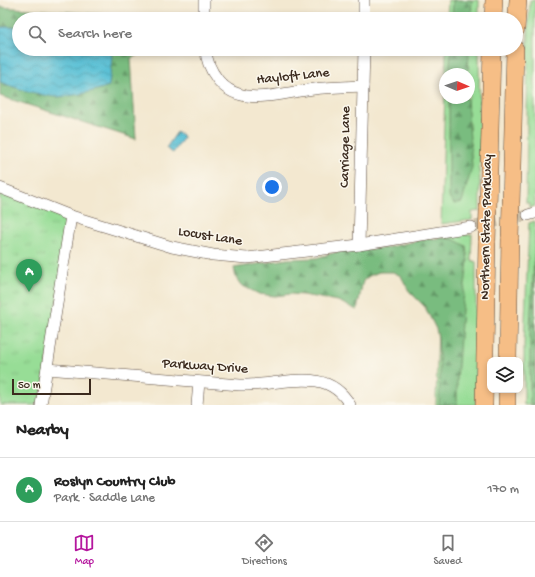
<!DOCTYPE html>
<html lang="en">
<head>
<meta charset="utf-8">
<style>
  :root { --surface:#fff; --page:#f6f6f6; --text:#222; --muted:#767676; --line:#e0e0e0; --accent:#b5179e }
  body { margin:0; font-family:"Gochi Hand",sans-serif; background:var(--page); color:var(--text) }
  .controls { position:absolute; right:12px; bottom:12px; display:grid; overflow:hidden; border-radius:8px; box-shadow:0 2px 6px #0003 }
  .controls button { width:36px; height:36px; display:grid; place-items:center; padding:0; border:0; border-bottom:1px solid var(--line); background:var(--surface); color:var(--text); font:20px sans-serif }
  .compass { position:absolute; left:439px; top:68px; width:36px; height:36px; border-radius:50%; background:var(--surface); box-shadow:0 2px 6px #0003; rotate:92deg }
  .scale { position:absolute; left:12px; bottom:10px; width:79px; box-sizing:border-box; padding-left:4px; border:2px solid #3b2a1e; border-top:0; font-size:11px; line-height:14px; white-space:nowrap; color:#3b2a1e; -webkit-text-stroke:3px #fbf7ec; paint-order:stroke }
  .you { position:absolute; left:272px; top:187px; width:14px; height:14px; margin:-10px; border:3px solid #fff; border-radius:50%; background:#1a73e8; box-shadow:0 0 0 6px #1a73e833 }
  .badge { display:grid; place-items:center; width:26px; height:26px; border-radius:50%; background:var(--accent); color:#fff; font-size:13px; font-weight:700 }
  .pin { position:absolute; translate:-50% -33px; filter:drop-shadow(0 1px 2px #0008) }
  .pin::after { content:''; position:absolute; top:21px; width:14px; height:12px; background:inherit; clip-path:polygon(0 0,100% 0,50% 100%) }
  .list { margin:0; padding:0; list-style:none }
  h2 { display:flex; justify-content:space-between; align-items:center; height:52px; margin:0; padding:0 16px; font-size:17px }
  h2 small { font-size:13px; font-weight:400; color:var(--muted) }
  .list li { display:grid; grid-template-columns:26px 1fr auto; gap:12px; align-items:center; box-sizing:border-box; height:64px; padding:0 16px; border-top:1px solid var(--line) }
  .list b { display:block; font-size:15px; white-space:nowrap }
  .list p { margin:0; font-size:13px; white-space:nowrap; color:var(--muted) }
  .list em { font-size:13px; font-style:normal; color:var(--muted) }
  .icon { flex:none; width:22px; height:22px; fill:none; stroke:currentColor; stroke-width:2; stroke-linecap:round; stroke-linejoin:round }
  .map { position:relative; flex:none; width:535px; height:405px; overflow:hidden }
  .search { position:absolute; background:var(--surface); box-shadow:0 2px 6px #0003; left:12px; right:12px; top:12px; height:44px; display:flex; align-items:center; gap:10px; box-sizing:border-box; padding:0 14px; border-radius:22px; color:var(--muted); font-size:15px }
  .sheet { height:116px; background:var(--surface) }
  nav { display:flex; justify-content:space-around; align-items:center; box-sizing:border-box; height:56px; border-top:1px solid var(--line); background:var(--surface); font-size:11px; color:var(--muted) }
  nav a { display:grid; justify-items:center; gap:2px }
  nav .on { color:var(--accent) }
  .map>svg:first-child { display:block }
  .grass { fill:#97dd96; stroke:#69845a }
  .forest { fill:url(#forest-firs); stroke:#5a734e }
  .park { fill:url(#park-tufts); stroke:#69845a }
  .water { fill:url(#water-waves); stroke:#4a757a }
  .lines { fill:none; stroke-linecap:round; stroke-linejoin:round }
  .minor-tunnel { stroke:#cec2ac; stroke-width:11; stroke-dasharray:11 5.5; stroke-linecap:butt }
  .minor-casing { stroke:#574639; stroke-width:12 }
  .highway-casing { stroke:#574639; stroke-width:18 }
  .minor { stroke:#fff; stroke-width:11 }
  .highway { stroke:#f6be86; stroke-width:17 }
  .highway-bridge-casing { stroke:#574639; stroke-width:18; stroke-linecap:butt }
  .highway-bridge { stroke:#f6be86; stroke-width:17 }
  .labels { text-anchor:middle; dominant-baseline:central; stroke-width:3; stroke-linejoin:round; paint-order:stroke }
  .street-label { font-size:14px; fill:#3b2a1e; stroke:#fbf7ec }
</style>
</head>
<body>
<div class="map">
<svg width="535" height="405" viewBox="0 0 535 405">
  <defs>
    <pattern id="forest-firs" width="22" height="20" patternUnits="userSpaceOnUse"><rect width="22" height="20" fill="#79bc7f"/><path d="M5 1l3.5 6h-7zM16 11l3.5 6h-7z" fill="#649967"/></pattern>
    <pattern id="park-tufts" width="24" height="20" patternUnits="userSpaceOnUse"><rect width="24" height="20" fill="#97dd96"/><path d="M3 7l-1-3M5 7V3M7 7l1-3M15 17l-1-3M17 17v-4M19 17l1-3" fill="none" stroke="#83be81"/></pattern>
    <pattern id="water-waves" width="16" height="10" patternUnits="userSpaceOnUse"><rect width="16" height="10" fill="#58c0d5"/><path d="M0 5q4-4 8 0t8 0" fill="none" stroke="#4a9cac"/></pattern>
  </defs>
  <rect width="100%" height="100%" fill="#fbf7ec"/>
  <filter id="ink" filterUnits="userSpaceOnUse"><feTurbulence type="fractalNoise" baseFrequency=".025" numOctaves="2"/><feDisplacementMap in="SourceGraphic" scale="8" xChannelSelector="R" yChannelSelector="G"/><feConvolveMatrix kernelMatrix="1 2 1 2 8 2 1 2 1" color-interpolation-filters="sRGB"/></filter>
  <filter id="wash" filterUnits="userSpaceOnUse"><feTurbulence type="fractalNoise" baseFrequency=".012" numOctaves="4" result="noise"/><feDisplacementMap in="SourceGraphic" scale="16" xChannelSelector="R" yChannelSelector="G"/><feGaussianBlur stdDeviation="0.9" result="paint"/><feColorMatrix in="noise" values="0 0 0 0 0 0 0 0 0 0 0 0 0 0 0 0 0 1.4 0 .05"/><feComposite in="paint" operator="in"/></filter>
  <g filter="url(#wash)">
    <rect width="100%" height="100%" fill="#f3e8d0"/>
    <!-- grass -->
    <g class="grass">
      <path d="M448 0H479V19H447Z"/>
      <path d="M530 0H535V206L529 208V203H526L528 34Z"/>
      <path d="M446 49H479L480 211 472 212V220L441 224 445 91V98H469V74H446Z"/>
      <path d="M535 221V405H524V344L529 223Z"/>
      <path d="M472 234 471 260 476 262V405H436L440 238Z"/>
    </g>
    <!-- forest -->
    <g class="forest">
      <path d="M453 0H472L471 19H452Z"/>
      <path d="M0 7 167 19H19V49H152L131 58 136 139 0 96Z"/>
      <path d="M451 49H469L468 74H449Z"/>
      <path d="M449 98H467L472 167 462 202 454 204 449 197Z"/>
      <path d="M440 238 453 239 466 246 468 261 462 309 457 380V405H439L440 374 438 338 436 329 425 307 409 291 401 276 393 272H379L369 276 363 281 362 285 357 310 338 301 303 295 291 294 275 296 259 294 241 285 236 278 234 268 287 259 316 258 340 251 385 248 425 239Z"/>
      <path d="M535 243V405H530V327Z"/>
    </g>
    <!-- park -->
    <path class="park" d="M0 188 71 216 40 405H0Z"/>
    <!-- water -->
    <g class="water">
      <path d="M0 27H19V49H110L112 57 109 86C92 92 75 96 57 97 46 97 11 87 0 82Z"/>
      <path d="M177 132 184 137 173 153 166 148Z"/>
    </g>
  </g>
  <g filter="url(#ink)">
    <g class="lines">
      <!-- minor-tunnel -->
      <path class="minor-tunnel" d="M471 227 528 215"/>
      <!-- minor casing -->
      <g class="minor-casing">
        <g id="minor">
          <path d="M204 0V19"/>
          <path d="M364 19V0"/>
          <path d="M206 49C206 60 211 71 218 80 241 109 283 92 314 89 330 87 347 87 363 86"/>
          <path d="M0 188 71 216 172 247 213 255 247 258 359 245 471 227"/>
          <path d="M528 215 535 213"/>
          <path d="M359 245 364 49"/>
          <path d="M47 369 240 385C279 387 326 363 350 405"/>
          <path d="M41 405 71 216"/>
          <path d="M197 405 199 382"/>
        </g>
      </g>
      <!-- highway casing -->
      <g class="highway-casing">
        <g id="highway">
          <path d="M493 19 494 0"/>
          <path d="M516 29 518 0"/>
          <path d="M511 205 515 49"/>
          <path d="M488 209 492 49"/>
          <path d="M508 360 510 237"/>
          <path d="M484 405 487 241"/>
          <path d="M507 405V390"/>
        </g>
      </g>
      <!-- minor -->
      <use href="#minor" class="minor"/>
      <!-- highway -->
      <use href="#highway" class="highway"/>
      <!-- highway-bridge casing -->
      <g class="highway-bridge-casing">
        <g id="highway-bridge">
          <path d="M510 237 511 205"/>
          <path d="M487 241 488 209"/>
        </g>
      </g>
      <!-- highway-bridge -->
      <use href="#highway-bridge" class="highway-bridge"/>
    </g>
  </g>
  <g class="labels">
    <!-- street labels -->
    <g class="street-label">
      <text transform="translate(293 77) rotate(-6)">Hayloft Lane</text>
      <text transform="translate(346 147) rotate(-89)">Carriage Lane</text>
      <text transform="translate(487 227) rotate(-89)">Northern State Parkway</text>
      <text transform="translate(210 237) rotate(9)">Locust Lane</text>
      <text transform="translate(205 367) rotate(4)">Parkway Drive</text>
    </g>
  </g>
</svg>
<div class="controls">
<button><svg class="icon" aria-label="layers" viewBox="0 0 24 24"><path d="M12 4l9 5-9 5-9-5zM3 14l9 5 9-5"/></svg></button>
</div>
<svg class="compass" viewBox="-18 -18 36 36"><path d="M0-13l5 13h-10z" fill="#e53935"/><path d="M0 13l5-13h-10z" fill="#767676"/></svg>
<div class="scale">50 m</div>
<div class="you"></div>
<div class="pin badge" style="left:29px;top:292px;background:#2e9e5b">A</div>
<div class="search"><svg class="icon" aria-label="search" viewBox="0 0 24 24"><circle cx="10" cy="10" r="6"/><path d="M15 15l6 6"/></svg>Search here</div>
</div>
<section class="sheet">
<h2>Nearby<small></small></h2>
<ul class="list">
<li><span class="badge" style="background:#2e9e5b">A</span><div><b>Roslyn Country Club</b><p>Park · Saddle Lane</p></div><em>170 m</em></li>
</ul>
</section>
<nav>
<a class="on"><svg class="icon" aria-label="map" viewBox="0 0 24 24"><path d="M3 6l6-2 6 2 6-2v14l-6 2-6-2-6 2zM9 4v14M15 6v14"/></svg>Map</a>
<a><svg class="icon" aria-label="directions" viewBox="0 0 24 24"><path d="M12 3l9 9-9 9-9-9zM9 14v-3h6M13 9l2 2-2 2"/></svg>Directions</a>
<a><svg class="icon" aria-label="saved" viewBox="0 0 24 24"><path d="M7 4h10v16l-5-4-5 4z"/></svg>Saved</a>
</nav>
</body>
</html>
